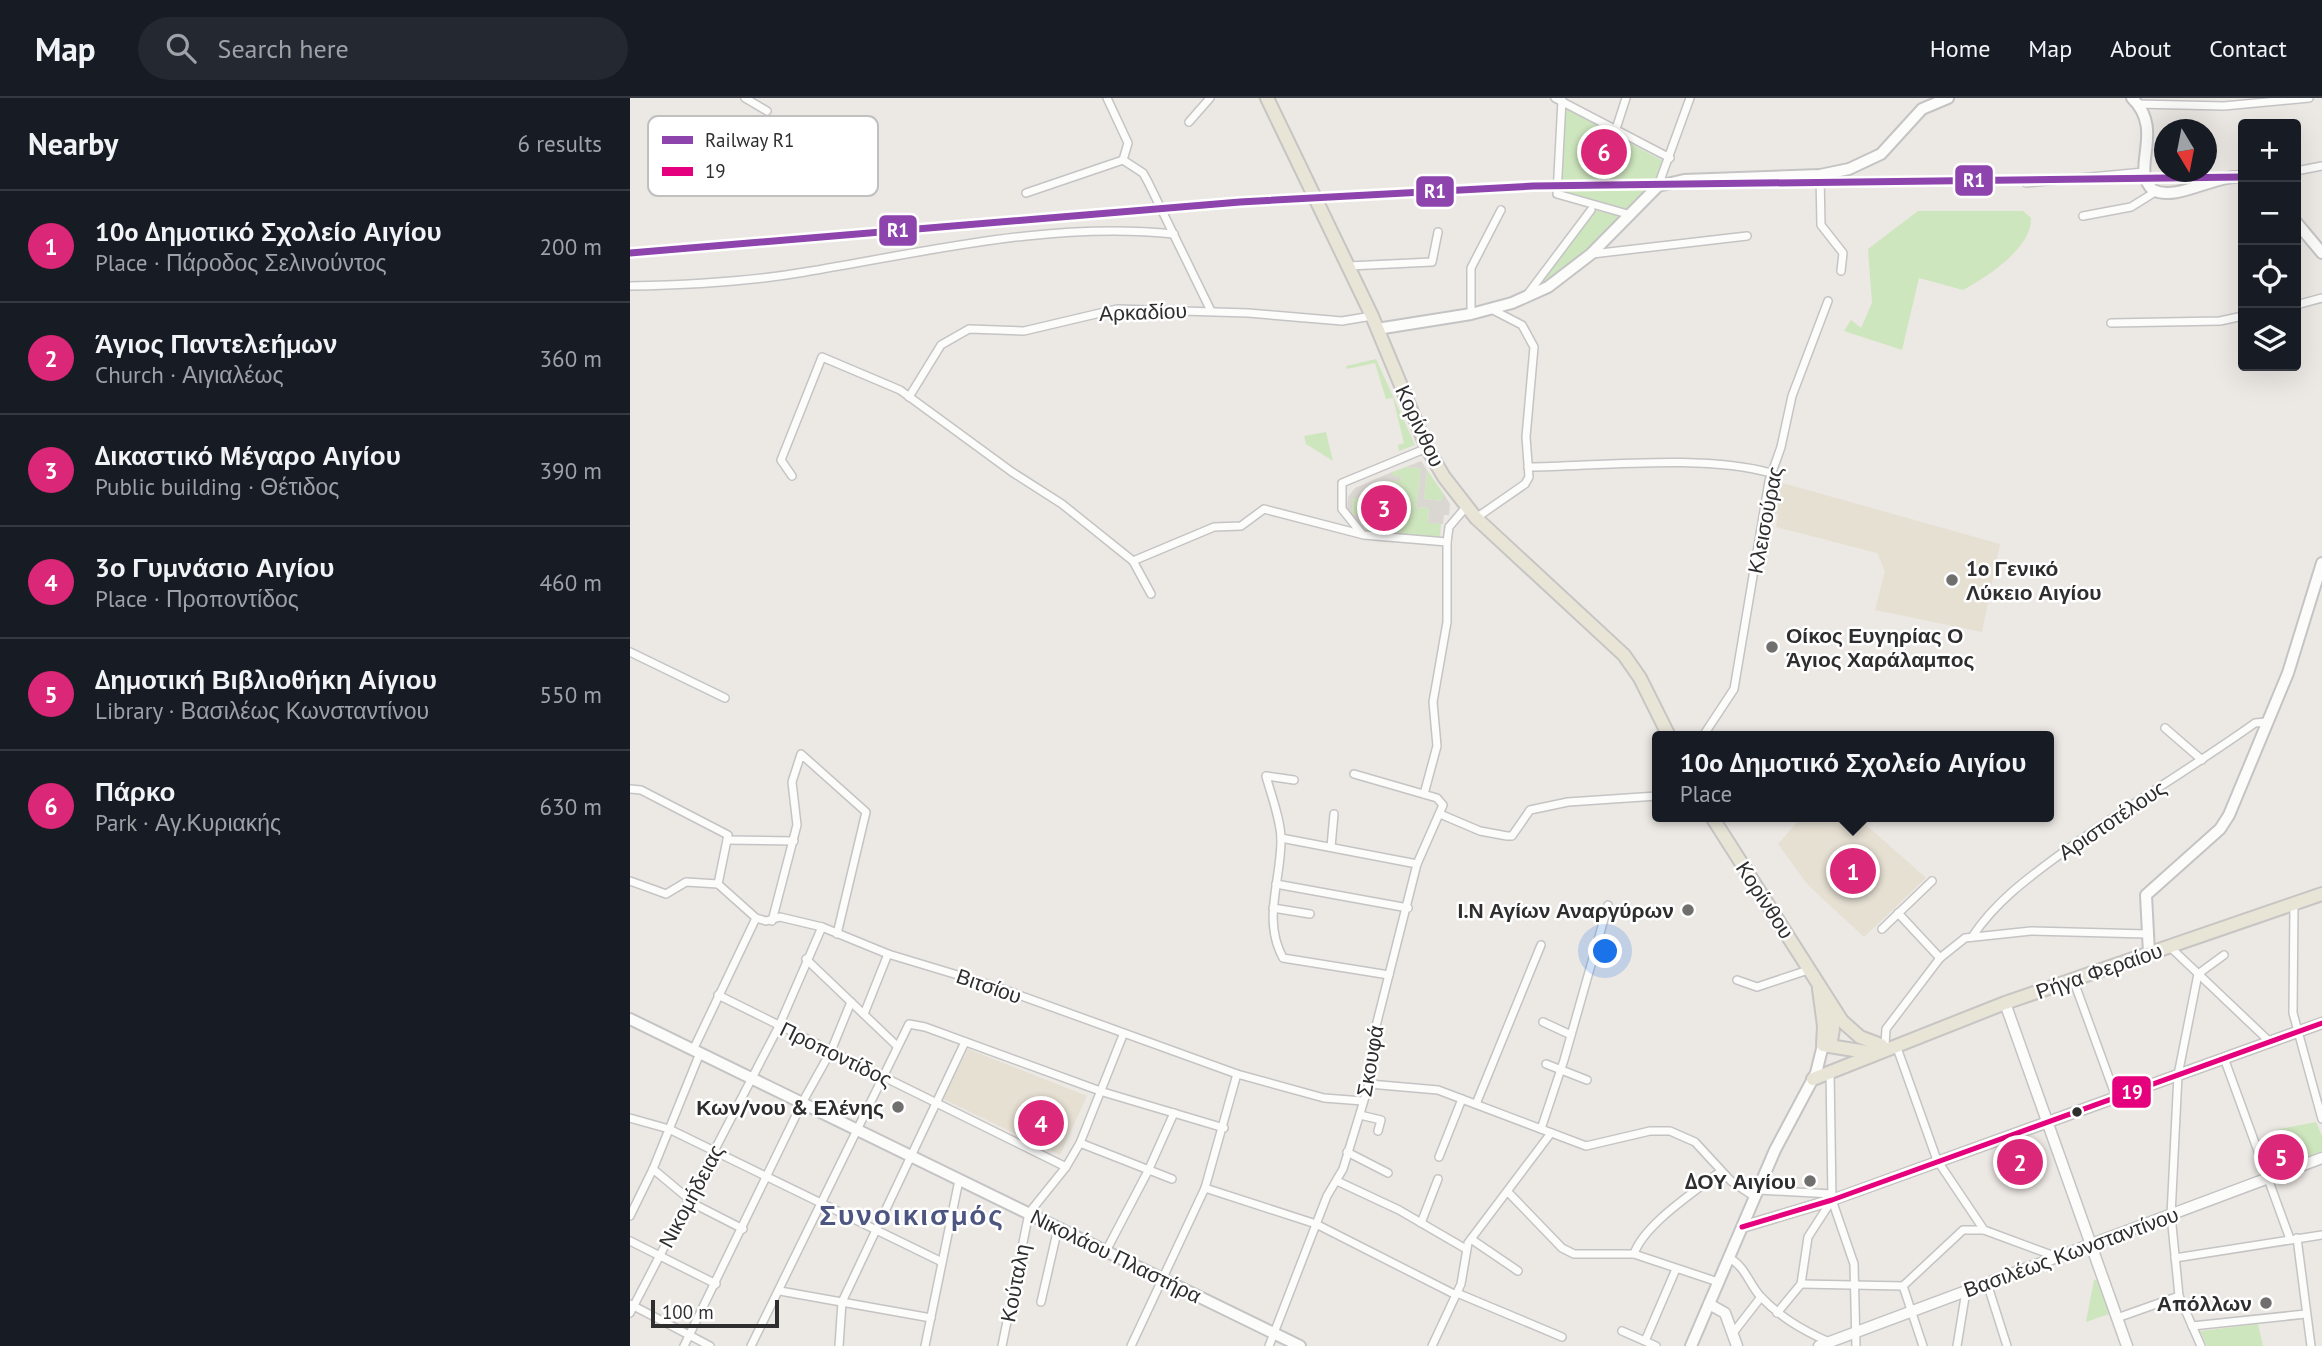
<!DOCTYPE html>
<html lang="en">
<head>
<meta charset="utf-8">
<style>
  :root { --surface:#171b24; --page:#242831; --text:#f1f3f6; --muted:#9ea1a6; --line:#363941; --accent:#db2777 }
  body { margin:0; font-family:"PT Sans",sans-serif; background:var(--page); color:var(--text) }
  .controls { position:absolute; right:21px; top:21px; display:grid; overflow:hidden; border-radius:7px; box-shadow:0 7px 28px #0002 }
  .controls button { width:63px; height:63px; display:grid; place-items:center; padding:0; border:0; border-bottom:2px solid var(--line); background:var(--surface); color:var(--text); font:35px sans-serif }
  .compass { position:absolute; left:1524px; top:21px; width:63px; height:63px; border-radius:50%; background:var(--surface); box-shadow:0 7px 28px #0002; rotate:170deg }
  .scale { position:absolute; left:21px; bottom:18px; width:128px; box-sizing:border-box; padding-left:7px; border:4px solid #2e2e2e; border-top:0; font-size:19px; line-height:24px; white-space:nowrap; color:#2e2e2e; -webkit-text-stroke:5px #fff; paint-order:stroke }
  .you { position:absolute; left:976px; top:854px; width:24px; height:24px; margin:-18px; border:5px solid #fff; border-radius:50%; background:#1a73e8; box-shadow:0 0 0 10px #1a73e833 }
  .badge { display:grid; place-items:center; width:46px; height:46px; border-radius:50%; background:var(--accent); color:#fff; font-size:23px; font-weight:700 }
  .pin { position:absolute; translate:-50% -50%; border:4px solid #fff; box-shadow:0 2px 7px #0006 }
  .popup { position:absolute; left:1022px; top:633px; width:402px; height:91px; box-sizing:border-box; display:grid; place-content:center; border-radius:7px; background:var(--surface); filter:drop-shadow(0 2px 5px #0005); font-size:23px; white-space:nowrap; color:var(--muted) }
  .popup b { font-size:26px; color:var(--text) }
  .popup::after { content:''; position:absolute; left:50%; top:100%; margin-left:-14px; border:14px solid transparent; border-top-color:var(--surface) }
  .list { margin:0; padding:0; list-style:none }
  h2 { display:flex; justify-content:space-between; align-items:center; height:91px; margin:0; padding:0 28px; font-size:30px }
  h2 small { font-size:23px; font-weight:400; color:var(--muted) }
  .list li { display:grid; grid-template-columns:46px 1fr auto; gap:21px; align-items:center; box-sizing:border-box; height:112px; padding:0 28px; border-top:2px solid var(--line) }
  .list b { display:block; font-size:26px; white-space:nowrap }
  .list p { margin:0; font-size:23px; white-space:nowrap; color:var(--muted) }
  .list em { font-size:23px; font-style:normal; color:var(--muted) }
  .icon { flex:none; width:38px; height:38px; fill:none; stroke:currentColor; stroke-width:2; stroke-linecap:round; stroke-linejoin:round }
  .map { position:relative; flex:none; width:1692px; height:1248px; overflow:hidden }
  header { display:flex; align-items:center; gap:42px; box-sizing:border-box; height:98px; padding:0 35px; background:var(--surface); border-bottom:2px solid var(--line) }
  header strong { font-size:33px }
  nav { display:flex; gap:38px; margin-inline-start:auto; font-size:24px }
  .search { width:490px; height:63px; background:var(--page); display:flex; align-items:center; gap:18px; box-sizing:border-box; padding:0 24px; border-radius:38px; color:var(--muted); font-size:26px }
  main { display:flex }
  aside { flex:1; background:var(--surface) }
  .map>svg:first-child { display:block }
  .education { fill:#e6e0d3 }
  .green { fill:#cee6be }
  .plaza { fill:#dad6d2 }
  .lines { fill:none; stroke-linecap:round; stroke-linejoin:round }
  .minor-casing { stroke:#c5c4c5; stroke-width:10 }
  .tertiary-casing { stroke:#c5c4c5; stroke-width:13 }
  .secondary-casing { stroke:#c5c4c5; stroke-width:14 }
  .primary-casing { stroke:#c6c5c4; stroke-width:16 }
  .minor { stroke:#fcfcfb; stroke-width:7 }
  .tertiary { stroke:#fcfcfb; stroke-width:10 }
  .secondary { stroke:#fcfcfb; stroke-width:10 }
  .primary { stroke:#e8e4d6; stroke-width:12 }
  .bus-1-casing { stroke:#fff; stroke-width:10 }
  .bus-1 { stroke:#e5007d; stroke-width:5 }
  .rail-1-casing { stroke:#fff; stroke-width:12 }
  .rail-1 { stroke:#8e44ad; stroke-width:7 }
  .poi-dot { fill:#706f6e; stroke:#fff; stroke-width:2.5 }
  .bus-dot { fill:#2e2e2e; stroke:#fff; stroke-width:2.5 }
  .labels { text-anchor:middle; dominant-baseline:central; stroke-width:5; stroke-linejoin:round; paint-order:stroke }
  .street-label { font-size:21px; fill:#2e2e2e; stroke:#fff }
  .poi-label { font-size:21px; font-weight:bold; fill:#2e2e2e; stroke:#fff; text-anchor:end }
  .district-label { font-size:28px; font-weight:bold; letter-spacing:2px; fill:#4d5680; stroke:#fff }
  .key { fill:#fff; stroke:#c0c0c0; stroke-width:2 }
  .key-label { font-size:19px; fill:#2e2e2e }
  .line-badge { stroke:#fff; stroke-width:2.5 }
  .badge-label { font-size:19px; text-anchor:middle; font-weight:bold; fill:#fff }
</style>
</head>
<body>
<header>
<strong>Map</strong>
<div class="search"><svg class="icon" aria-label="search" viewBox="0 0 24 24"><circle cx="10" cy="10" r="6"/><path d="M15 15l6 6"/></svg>Search here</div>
<nav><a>Home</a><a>Map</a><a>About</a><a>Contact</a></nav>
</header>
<main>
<aside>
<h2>Nearby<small>6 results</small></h2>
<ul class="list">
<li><span class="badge">1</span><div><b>10o Δημοτικό Σχολείο Αιγίου</b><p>Place · Πάροδος Σελινούντος</p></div><em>200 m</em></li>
<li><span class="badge">2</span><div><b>Άγιος Παντελεήμων</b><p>Church · Αιγιαλέως</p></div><em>360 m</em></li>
<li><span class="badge">3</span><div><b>Δικαστικό Μέγαρο Αιγίου</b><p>Public building · Θέτιδος</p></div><em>390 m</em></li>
<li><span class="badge">4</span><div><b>3ο Γυμνάσιο Αιγίου</b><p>Place · Προποντίδος</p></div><em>460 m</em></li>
<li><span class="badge">5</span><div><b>Δημοτική Βιβλιοθήκη Αίγιου</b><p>Library · Βασιλέως Κωνσταντίνου</p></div><em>550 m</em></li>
<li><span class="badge">6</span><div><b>Πάρκο</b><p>Park · Αγ.Κυριακής</p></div><em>630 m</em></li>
</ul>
</aside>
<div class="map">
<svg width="1692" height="1248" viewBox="0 0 1692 1248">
  <rect width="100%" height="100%" fill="#ece8e4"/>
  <!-- education -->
  <g class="education">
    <path d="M1142 382 1370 446 1352 534 1245 512 1255 473 1247 455 1146 429 1148 416 1138 413Z"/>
    <path d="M1172 719H1227L1296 780 1234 839 1178 787 1148 746Z"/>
    <path d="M338 951 457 998 430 1057 313 1001Z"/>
  </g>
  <!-- green -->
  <g class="green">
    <path d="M936 11 1033 63 1026 83 1000 113 930 93Z"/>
    <path d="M964 112 992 119 923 181 905 189Z"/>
    <path d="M1288 113H1393L1401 120C1402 150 1357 179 1333 192L1289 180 1272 252 1214 233 1221 222 1231 230 1242 205 1238 151Z"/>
    <path d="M746 261 785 347 769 353 768 347 774 345 763 300 756 301 745 265 717 271 716 268Z"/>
    <path d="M696 334 703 363 676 346 674 338Z"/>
    <path d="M776 369 791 370 786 413 788 409 799 410 798 424 811 426 810 439 768 436V431L760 430 759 435 734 433 735 417 722 416 723 400 737 393 746 383 753 386 762 378V374Z"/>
    <path d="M797 372 813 395V403L794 401Z"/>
    <path d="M1686 1024 1692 1038V1053L1667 1063 1658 1038 1648 1041 1645 1032Z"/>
    <path d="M1464 1182H1467L1479 1216 1456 1224Z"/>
    <path d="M1628 1226 1633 1248H1577L1570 1233Z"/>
  </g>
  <!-- plaza -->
  <g class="plaza">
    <path d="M791 363 797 372 794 401 812 403 813 395 820 406 819 417H814L813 426 798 425 799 410 789 409 786 414 791 370 776 369Z"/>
    <path d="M762 374 763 378H770V383H754V388L746 384 737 393V400H723L722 416 735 417 734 433 717 411 718 399 725 390Z"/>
  </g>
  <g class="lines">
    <!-- minor casing -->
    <g class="minor-casing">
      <g id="minor">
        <path d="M115 0 137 13"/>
        <path d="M477 0 498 45 493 62"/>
        <path d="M925 0 1040 60"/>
        <path d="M932 2 927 96 1001 117"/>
        <path d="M1507 6 1594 8 1679 0"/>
        <path d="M559 24 580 0"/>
        <path d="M986 31 996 0"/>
        <path d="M1666 73 1692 68"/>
        <path d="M1190 77 1191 127 1213 155 1211 173"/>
        <path d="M1396 85 1514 74"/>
        <path d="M1028 88 1060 0"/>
        <path d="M396 95 493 62 513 75 518 84 581 213"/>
        <path d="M1453 118 1501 109 1525 94"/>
        <path d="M962 156 1117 138"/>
        <path d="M719 168 802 164 808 134"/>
        <path d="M0 188C58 187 117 184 175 174 296 154 420 123 544 136"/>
        <path d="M894 201 961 112"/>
        <path d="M1666 207 1692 200"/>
        <path d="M841 216V170L871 112"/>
        <path d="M1481 225 1590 223 1613 218"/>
        <path d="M279 299 311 247 339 231 394 233 487 211 618 215 712 223 742 218"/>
        <path d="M898 369C969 368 1074 356 1141 375"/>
        <path d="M162 378 151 362 192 259 270 292 382 374 432 406 503 463 584 429 611 428 634 411 734 437 817 444"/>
        <path d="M846 420 895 386 899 379 896 339 904 249 892 227 861 211"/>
        <path d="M732 436 712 411V385L797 350"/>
        <path d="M503 463 521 496"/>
        <path d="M0 554 95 600"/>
        <path d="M1535 630 1572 662"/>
        <path d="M1073 638 1104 591 1139 383 1151 349 1162 298 1198 203"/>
        <path d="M664 682 636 678C641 697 651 722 651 742 651 784 632 821 653 860L759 877"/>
        <path d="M0 691 11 692 98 737 88 786"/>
        <path d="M794 696 807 648 803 604 817 524V444L819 429 836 409"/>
        <path d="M810 716 850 733 877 738H882L900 712 938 704 1027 698"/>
        <path d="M651 740 787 766"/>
        <path d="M97 742 164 743"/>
        <path d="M701 749 704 716"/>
        <path d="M0 783 36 796 56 784 88 786 126 820 136 823 150 819 192 829 258 856 364 888 607 976 694 1000 733 1003"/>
        <path d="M646 786 778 810"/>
        <path d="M1664 805 1663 915 1692 1021"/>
        <path d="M643 810 680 816"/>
        <path d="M1268 815 1310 860"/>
        <path d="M142 823 167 727 162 684 171 656 236 714 207 836"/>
        <path d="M1252 831 1302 783"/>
        <path d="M1342 839C1366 803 1398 780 1432 755 1495 709 1562 670 1625 625L1636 624"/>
        <path d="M1539 848 1640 944"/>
        <path d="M176 861 267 948"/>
        <path d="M1443 881 1486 999"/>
        <path d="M1107 882 1127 889 1178 872"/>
        <path d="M88 897 436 1069"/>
        <path d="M234 916 258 856"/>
        <path d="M913 924 941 937"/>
        <path d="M1255 947 1256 931 1310 860 1335 840 1401 833 1517 836"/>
        <path d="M1266 947 1307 1062 1354 1132 1427 1159"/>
        <path d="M63 952 126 820"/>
        <path d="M1594 960 1660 1141"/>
        <path d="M916 966 957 982"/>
        <path d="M1200 973 1202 1102 1224 1166 1226 1248"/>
        <path d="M739 986 808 992 956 1048 1020 1033H1040L1065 1044 1101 1083 1125 1099"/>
        <path d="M846 1006 911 847"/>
        <path d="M730 1017 751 1022 748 1033"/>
        <path d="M0 1020 39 1031 312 1164"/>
        <path d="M911 1031 934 962 978 807"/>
        <path d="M450 1045 542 1081"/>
        <path d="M717 1054 758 1075"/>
        <path d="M809 1059 832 1001"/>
        <path d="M23 1071 66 1107 113 1131"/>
        <path d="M707 1083 769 1112 836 1151"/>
        <path d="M575 1090 686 1126 826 1197"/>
        <path d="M1128 1092 1202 1096"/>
        <path d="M878 1094 932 1150 944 1156H1004L1088 1184"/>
        <path d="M0 1118 23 1071 70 955"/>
        <path d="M791 1125 808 1081"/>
        <path d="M1667 1140 1681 1248"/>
        <path d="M841 1141 888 1173"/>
        <path d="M0 1143 86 1186"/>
        <path d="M476 1153 518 1073 544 1015"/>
        <path d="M1004 1156C1014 1126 1066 1093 1091 1073"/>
        <path d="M1099 1160C1115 1168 1118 1184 1130 1198 1150 1219 1172 1232 1199 1244"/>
        <path d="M1545 1160 1692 1137"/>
        <path d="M1357 1185 1377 1248"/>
        <path d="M1171 1186 1273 1188 1333 1132H1354"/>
        <path d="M1273 1188 1293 1248"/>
        <path d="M150 1193 301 1220"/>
        <path d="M827 1195 932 1239"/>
        <path d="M411 1204 428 1130"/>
        <path d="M0 1206 80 1248"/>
        <path d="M0 1215 149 928 192 829"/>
        <path d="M1147 1215 1171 1186 1178 1139 1202 1102"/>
        <path d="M1487 1220 1549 1198"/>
        <path d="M1562 1228 1676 1216"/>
        <path d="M992 1233 1026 1248"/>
        <path d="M1103 1235 1131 1199"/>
        <path d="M1015 1243 1046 1171"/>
        <path d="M54 1248 172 1005 201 953 221 904"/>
        <path d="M121 1248 279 926 295 929 473 994 594 1030"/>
        <path d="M209 1248 212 1204 335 944"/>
        <path d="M295 1248 329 1082"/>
        <path d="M372 1248 399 1115 436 1069 450 1045 493 937"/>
        <path d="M501 1248 575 1090 607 976"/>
        <path d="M639 1248 697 1098 713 1071 739 986 746 928 787 766 813 707 807 700 724 676"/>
        <path d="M802 1248 831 1186 838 1145 921 1035"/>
        <path d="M1327 1248 1336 1193"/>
        <path d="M1571 1248 1549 1198 1541 1117 1548 977 1568 876 1594 857"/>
      </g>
    </g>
    <!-- tertiary casing -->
    <g class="tertiary-casing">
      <g id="tertiary">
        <path d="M1375 905 1497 1248"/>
        <path d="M1112 1129 1202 1102 1692 925"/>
        <path d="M1079 1206 1095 1215 1107 1248"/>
        <path d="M1189 1248 1692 1060"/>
      </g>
    </g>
    <!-- secondary casing -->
    <g class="secondary-casing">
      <g id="secondary">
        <path d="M1502 0C1536 33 1499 71 1523 92 1547 104 1585 76 1613 79"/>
        <path d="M1666 124 1692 155"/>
        <path d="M747 231 841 216 882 205 918 189 961 156 1028 88 1054 82 1190 77 1219 71 1251 56 1292 11 1318 0"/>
        <path d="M1519 855 1516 797 1590 731 1599 717 1658 575 1692 465"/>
        <path d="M0 921 670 1248"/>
        <path d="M1061 1248 1145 1052 1186 975 1193 947"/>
      </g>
    </g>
    <!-- primary casing -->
    <g class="primary-casing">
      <g id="primary">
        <path d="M637 0 742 218 797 350 814 379 846 420 994 557 1010 580 1039 638"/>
        <path d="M1082 719 1212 923 1230 939 1251 947"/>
        <path d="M1189 891 1194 928 1193 947 1243 955"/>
        <path d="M1200 907 1203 931 1200 948"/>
        <path d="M1183 981 1375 905 1692 796"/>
      </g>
    </g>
    <!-- minor -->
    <use href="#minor" class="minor"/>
    <!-- tertiary -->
    <use href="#tertiary" class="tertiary"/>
    <!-- secondary -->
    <use href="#secondary" class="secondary"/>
    <!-- primary -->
    <use href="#primary" class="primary"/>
    <!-- bus-1 casing -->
    <g class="bus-1-casing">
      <path id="bus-1" d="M1112 1129 1202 1102 1692 925"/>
    </g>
    <!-- bus-1 -->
    <use href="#bus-1" class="bus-1"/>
    <!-- rail-1 casing -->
    <g class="rail-1-casing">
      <path id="rail-1" d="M0 155 610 104 903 88 1613 79"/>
    </g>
    <!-- rail-1 -->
    <use href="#rail-1" class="rail-1"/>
  </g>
  <!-- markers -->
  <g class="poi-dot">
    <circle cx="1322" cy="482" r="7"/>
    <circle cx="1142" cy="549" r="7"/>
    <circle cx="1058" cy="812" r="7"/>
    <circle cx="268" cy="1009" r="7"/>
    <circle cx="1180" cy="1083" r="7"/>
    <circle cx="1636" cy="1205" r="7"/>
  </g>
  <circle class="bus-dot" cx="1447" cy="1014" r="6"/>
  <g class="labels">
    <!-- street labels -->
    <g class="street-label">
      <text transform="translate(513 214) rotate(-2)">Αρκαδίου</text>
      <text transform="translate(790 328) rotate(65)">Κορίνθου</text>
      <text transform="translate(1135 422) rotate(-79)">Κλεισούρας</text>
      <text transform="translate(1482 722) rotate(-34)">Αριστοτέλους</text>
      <text transform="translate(1135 802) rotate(57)">Κορίνθου</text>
      <text transform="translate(1469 873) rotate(-19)">Ρήγα Φεραίου</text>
      <text transform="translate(359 888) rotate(19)">Βιτσίου</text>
      <text transform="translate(206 956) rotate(26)">Προποντίδος</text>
      <text transform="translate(740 963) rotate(-80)">Σκουφά</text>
      <text transform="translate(61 1098) rotate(-62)">Νικομήδειας</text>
      <text transform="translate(1441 1154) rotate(-20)">Βασιλέως Κωνσταντίνου</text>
      <text transform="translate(486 1158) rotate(26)">Νικολάου Πλαστήρα</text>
      <text transform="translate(385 1185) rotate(-79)">Κούταλη</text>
    </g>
    <!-- poi labels -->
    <g class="poi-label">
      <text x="1336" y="470" text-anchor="start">1o Γενικό<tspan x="1336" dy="24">Λύκειο Αιγίου</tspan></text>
      <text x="1156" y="537" text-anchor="start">Οίκος Ευγηρίας Ο<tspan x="1156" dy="24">Άγιος Χαράλαμπος</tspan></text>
      <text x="1044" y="812">Ι.Ν Αγίων Αναργύρων</text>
      <text x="254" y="1009">Κων/νου &amp; Ελένης</text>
      <text x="1166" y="1083">ΔΟΥ Αιγίου</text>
      <text x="1622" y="1205">Απόλλων</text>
    </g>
    <!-- district labels -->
    <g class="district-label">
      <text x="282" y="1116">Συνοικισμός</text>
    </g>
  </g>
  <!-- legend -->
  <rect x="18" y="18" width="230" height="80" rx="10" class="key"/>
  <rect x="32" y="38" width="31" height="8" fill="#8e44ad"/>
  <rect x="32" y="69" width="31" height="9" fill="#e5007d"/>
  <g class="key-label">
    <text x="75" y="49">Railway R1</text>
    <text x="75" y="80">19</text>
  </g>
  <g class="line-badge">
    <rect x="1324" y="66" width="40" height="33" rx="7" fill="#8e44ad"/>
    <rect x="785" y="77" width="40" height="33" rx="7" fill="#8e44ad"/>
    <rect x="248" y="116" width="40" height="33" rx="7" fill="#8e44ad"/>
    <rect x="1481" y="977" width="41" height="34" rx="7" fill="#e5007d"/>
  </g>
  <g class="badge-label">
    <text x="1344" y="89">R1</text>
    <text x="805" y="100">R1</text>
    <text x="268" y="139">R1</text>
    <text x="1502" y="1001">19</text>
  </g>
</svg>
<div class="controls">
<button>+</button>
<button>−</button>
<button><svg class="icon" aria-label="locate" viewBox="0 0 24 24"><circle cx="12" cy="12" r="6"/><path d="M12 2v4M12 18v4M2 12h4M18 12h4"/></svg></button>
<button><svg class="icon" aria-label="layers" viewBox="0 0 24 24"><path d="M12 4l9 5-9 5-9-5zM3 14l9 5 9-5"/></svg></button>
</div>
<svg class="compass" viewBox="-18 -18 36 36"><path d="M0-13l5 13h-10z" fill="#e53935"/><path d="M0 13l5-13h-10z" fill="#9ea1a6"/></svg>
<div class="scale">100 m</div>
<div class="you"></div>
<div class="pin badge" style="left:1223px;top:773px">1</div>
<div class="popup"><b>10o Δημοτικό Σχολείο Αιγίου</b>Place</div>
<div class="pin badge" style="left:1390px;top:1064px">2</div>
<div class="pin badge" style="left:754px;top:410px">3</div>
<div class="pin badge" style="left:411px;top:1025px">4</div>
<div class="pin badge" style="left:1651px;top:1059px">5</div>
<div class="pin badge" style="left:974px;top:54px">6</div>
</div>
</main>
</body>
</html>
